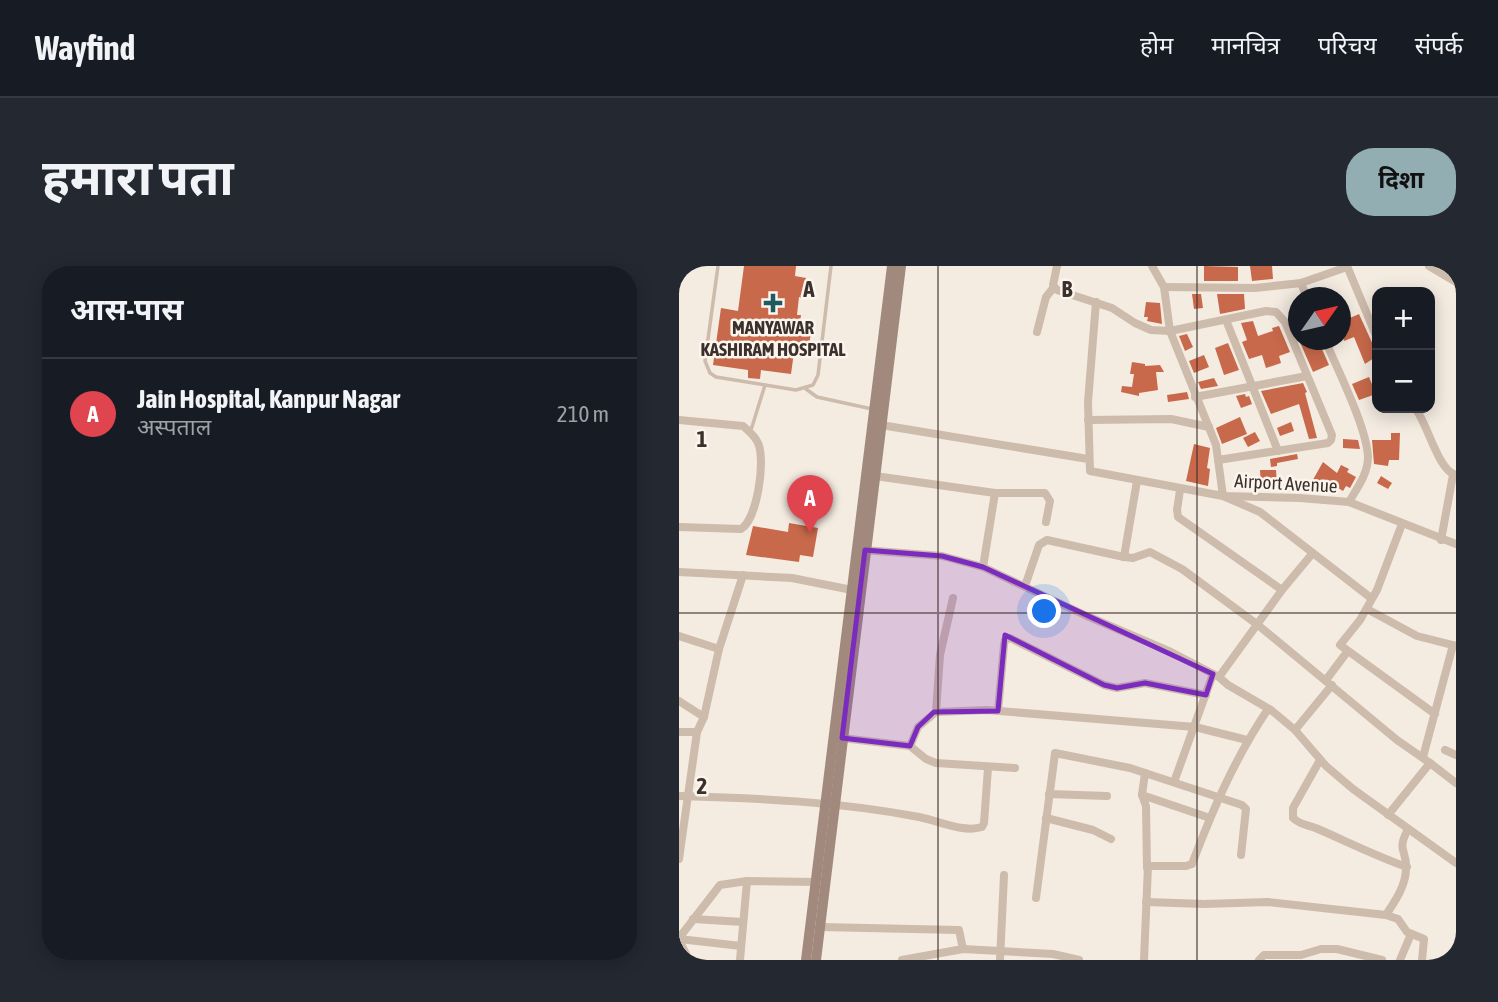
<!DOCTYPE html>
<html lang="hi">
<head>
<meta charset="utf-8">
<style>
  :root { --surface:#171b24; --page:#242831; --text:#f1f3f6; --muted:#9ea1a6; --line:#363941; --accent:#92aeb2 }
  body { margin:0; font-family:"Asap Condensed","Noto Sans Devanagari",sans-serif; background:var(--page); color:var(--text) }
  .controls { position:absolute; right:21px; top:21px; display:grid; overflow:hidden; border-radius:14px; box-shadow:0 4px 18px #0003 }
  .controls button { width:63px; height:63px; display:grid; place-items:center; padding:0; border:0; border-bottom:2px solid var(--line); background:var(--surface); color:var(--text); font:35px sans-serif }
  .compass { position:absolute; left:609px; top:21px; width:63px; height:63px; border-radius:50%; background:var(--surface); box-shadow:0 4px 18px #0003; rotate:56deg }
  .you { position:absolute; left:366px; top:346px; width:24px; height:24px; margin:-18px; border:5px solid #fff; border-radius:50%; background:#1a73e8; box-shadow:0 0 0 10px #1a73e833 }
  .badge { display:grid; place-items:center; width:46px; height:46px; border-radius:50%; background:var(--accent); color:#fff; font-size:23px; font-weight:700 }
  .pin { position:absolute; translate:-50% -58px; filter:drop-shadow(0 2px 4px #0008) }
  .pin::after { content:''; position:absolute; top:37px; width:24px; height:21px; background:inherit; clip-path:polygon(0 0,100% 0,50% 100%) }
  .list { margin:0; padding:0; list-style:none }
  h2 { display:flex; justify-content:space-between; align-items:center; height:91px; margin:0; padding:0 28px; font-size:30px }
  h2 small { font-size:23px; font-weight:400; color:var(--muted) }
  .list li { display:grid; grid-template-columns:46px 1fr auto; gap:21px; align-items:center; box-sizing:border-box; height:112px; padding:0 28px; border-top:2px solid var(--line) }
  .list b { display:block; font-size:26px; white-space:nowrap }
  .list p { margin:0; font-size:23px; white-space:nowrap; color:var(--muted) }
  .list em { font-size:23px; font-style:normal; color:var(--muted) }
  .map { position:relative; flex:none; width:777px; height:694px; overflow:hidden; border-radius:28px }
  header { display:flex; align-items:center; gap:42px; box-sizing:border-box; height:98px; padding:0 35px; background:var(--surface); border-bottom:2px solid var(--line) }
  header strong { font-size:33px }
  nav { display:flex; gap:38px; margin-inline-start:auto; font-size:24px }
  .intro { display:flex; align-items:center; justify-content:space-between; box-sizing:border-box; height:168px; padding:0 42px }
  h1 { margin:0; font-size:49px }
  .button { padding:18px 32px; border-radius:28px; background:var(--accent); color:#111; font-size:24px; font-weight:700 }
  main { display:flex; gap:42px; padding:0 42px }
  aside { flex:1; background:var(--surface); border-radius:28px; box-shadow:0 4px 18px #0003 }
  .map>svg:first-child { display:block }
  .building { fill:#c8694b }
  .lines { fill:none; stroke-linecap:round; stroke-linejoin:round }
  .service { stroke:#cdbbac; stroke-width:3.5 }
  .minor { stroke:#cdbbac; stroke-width:8 }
  .secondary { stroke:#a18a7d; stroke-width:10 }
  .marked { fill:#7b2cbf; fill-opacity:0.2; stroke:#7b2cbf; stroke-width:5; stroke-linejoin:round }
  .grid { fill:none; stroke:#3b302b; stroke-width:2; stroke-opacity:0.55 }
  .poi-dot { fill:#1f5a5e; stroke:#fbf5ee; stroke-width:2.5 }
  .labels { text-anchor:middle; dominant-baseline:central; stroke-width:5; stroke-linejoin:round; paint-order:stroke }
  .poi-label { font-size:19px; font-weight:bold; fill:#3b302b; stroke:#fbf5ee }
  .street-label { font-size:19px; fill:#3b302b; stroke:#fbf5ee }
  .grid-label { font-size:23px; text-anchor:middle; font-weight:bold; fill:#3b302b; stroke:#fbf5ee; stroke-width:5; stroke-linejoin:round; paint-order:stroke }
</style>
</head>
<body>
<header>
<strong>Wayfind</strong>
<nav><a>होम</a><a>मानचित्र</a><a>परिचय</a><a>संपर्क</a></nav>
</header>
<div class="intro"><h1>हमारा पता</h1><a class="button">दिशा</a></div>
<main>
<aside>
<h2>आस-पास<small></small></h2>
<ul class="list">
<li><span class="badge" style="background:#e0444e">A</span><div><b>Jain Hospital, Kanpur Nagar</b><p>अस्पताल</p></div><em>210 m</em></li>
</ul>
</aside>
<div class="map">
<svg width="777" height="694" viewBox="0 0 777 694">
  <rect width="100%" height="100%" fill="#f4ebe1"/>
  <!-- building -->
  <g class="building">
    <path d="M65 0H117L116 10 127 12 124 32 120 31 118 49H122L120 63 132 65 130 81 116 79 112 108 82 104 81 113 69 112V104L34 99 42 42 59 45Z"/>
    <path d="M525 0 559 1V15H525Z"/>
    <path d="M571 0H593L594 13 573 15Z"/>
    <path d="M513 28H522L524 42 515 43Z"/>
    <path d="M538 28H565L566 43 541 48Z"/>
    <path d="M467 36 481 37 483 58 468 55 469 51H465Z"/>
    <path d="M680 48 695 81 698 80V90L686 98 675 71 665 75 662 66V56Z"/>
    <path d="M574 55 579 70 594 65 593 62 600 60 611 86 600 90 602 97 587 102 583 89 570 93 563 76 568 74 562 57Z"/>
    <path d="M508 68 514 81 506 85 500 70Z"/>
    <path d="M620 74H639L650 99 634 106Z"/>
    <path d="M549 77 560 104 545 109 536 82Z"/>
    <path d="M525 89 530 101 515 107 510 95Z"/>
    <path d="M453 96 466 98V100L481 99 485 106H477L479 124 460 127V130L442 126 443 120 453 121 455 108H451Z"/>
    <path d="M690 111 697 128 680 134 673 118Z"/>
    <path d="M535 112 539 120 522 123 519 116Z"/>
    <path d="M624 117 628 126 626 127 638 172 630 173 620 138 592 148 582 125Z"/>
    <path d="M508 126 510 133 489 136 488 129Z"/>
    <path d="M566 128 567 131 570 130 573 138 562 142 557 130Z"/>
    <path d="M561 151 568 168 543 178 537 162Z"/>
    <path d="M612 156 615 165 601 170 598 162Z"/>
    <path d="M576 166 581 175 569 181 564 172Z"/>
    <path d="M712 167H721L720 194H710L709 200 695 198 693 174H712Z"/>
    <path d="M664 173 679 174 681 183 664 182Z"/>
    <path d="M515 178 531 182 528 202 531 203 529 220 507 215Z"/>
    <path d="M618 188 619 193 598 197V200L592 201 591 193Z"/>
    <path d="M644 196 658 207 662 199 670 203 668 206 677 211 671 222 667 220 664 225 645 213 637 227 627 226Z"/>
    <path d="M581 204H597L598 220 582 221Z"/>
    <path d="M702 210 713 217 709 223 698 217Z"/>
    <path d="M110 257 139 262 134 291 121 289 120 296 67 289 74 260 109 266Z"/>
  </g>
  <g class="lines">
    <!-- service -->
    <g class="service">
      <path d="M39 0 26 95 31 107 37 111 117 124 134 119 139 109 152 0"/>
      <path d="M127 123 138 131 193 143"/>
      <path d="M72 164 86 119"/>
    </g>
    <!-- minor -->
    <g class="minor">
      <path d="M378 0 374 19 378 24 433 42 456 57 472 64 491 65 587 45 597 46 606 56 653 169 652 174 649 177 539 194"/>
      <path d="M473 0 485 21 491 65 537 179 544 230 621 232 670 236 777 278"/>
      <path d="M668 0 698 72"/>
      <path d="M750 0 777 16"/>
      <path d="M622 17 628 32"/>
      <path d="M485 21 576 22 622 17 668 1"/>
      <path d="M417 36 409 136 411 205 544 230 581 246 692 332"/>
      <path d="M547 54 599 185"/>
      <path d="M358 66 367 31 375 21"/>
      <path d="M646 74C658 102 688 162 689 191 689 208 678 222 670 236"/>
      <path d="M516 131 628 110"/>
      <path d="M736 142C749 158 759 205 777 209"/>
      <path d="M0 154 64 160C70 165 76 170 79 177 87 194 78 254 62 263L0 261"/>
      <path d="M409 154 492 153 530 161"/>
      <path d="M202 159 409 193"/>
      <path d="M196 210 316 227H366L371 235 367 256"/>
      <path d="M501 224 498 244 499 251 603 324"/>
      <path d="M723 258 698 324 681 354 661 379 756 448"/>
      <path d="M762 274 774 209"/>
      <path d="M184 284 263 290 304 301 408 350 492 386 540 411 549 419 592 444 616 464 647 500 674 523 777 597"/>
      <path d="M445 291 458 215"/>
      <path d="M304 301 316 227"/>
      <path d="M0 306 113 312 178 325"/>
      <path d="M346 320 360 279 368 274 445 291 454 292 471 286 503 303 579 359 718 474 751 497 709 549"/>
      <path d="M688 343 738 370 777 380"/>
      <path d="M0 370 40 383 25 451 18 466 0 593"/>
      <path d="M40 383 64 309"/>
      <path d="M540 411 603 324 633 288"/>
      <path d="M647 414 668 386"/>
      <path d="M0 435 25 451"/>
      <path d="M319 445 325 379 326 374 331 372 425 419 438 422 466 417 527 429"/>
      <path d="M257 446 261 389 274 332"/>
      <path d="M616 464 653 419"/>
      <path d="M0 466H18"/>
      <path d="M163 472 231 480 247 493 257 497 336 502"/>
      <path d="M231 480 239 461 257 446 308 444 516 461 568 474"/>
      <path d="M766 484 777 489"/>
      <path d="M744 491 774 379"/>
      <path d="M641 494 614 542V552C621 559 630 559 639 563 669 576 697 590 728 601"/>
      <path d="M751 497 777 517"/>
      <path d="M466 507 463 529 531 552"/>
      <path d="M495 516 534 408"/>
      <path d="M370 528 428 530"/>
      <path d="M463 529 467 540 468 602"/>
      <path d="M0 530C80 532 162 536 240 551 260 555 284 567 303 561L305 557 309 502"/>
      <path d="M367 552 414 564 432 573"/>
      <path d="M357 632 376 487 451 502 563 539 567 543 562 589"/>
      <path d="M467 636 525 638 589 636 707 649C716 635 727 620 727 602 728 583 717 586 729 563"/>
      <path d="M707 649 719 653 728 666 745 673 743 694"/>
      <path d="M14 653 64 656"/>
      <path d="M141 661 280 664 284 683"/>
      <path d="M0 672 41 619 68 615 137 616"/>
      <path d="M0 673 62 680"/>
      <path d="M0 674 10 694"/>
      <path d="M61 694 68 615"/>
      <path d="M223 694 284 683 374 688 400 694"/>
      <path d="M321 694 325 609"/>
      <path d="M465 694 469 600H507L513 598C534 543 556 492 589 443"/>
      <path d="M580 694 585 689H622L642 683H658L703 694"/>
      <path d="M721 694 732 668"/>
    </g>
    <!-- secondary -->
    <g class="secondary">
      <path d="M127 694 213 0"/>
      <path d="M137 694 222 0"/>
    </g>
  </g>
  <!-- marked area -->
  <path class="marked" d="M186 284 263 290 304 301 534 408 527 429 466 417 438 422 425 419 326 369 319 445 255 446 239 461 231 480 163 472Z"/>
  <!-- grid -->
  <path class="grid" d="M259 0V694M518 0V694M0 347H777"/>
  <!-- markers -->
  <path class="poi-dot" d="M90.5 26.5h7v7h7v7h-7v7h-7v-7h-7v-7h7z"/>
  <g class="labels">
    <!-- poi labels -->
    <g class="poi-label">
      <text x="94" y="61">MANYAWAR<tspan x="94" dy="22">KASHIRAM HOSPITAL</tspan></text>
    </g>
    <!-- street labels -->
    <g class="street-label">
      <text transform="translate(607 217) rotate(3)">Airport Avenue</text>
    </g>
  </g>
  <g class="grid-label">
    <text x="130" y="31">A</text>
    <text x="388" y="31">B</text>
    <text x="23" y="181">1</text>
    <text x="23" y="528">2</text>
  </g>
</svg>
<div class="controls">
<button>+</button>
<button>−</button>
</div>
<svg class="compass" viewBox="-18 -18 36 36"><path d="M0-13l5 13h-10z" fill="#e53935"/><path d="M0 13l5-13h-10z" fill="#9ea1a6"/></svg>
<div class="you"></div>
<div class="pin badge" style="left:131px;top:267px;background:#e0444e">A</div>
</div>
</main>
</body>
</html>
